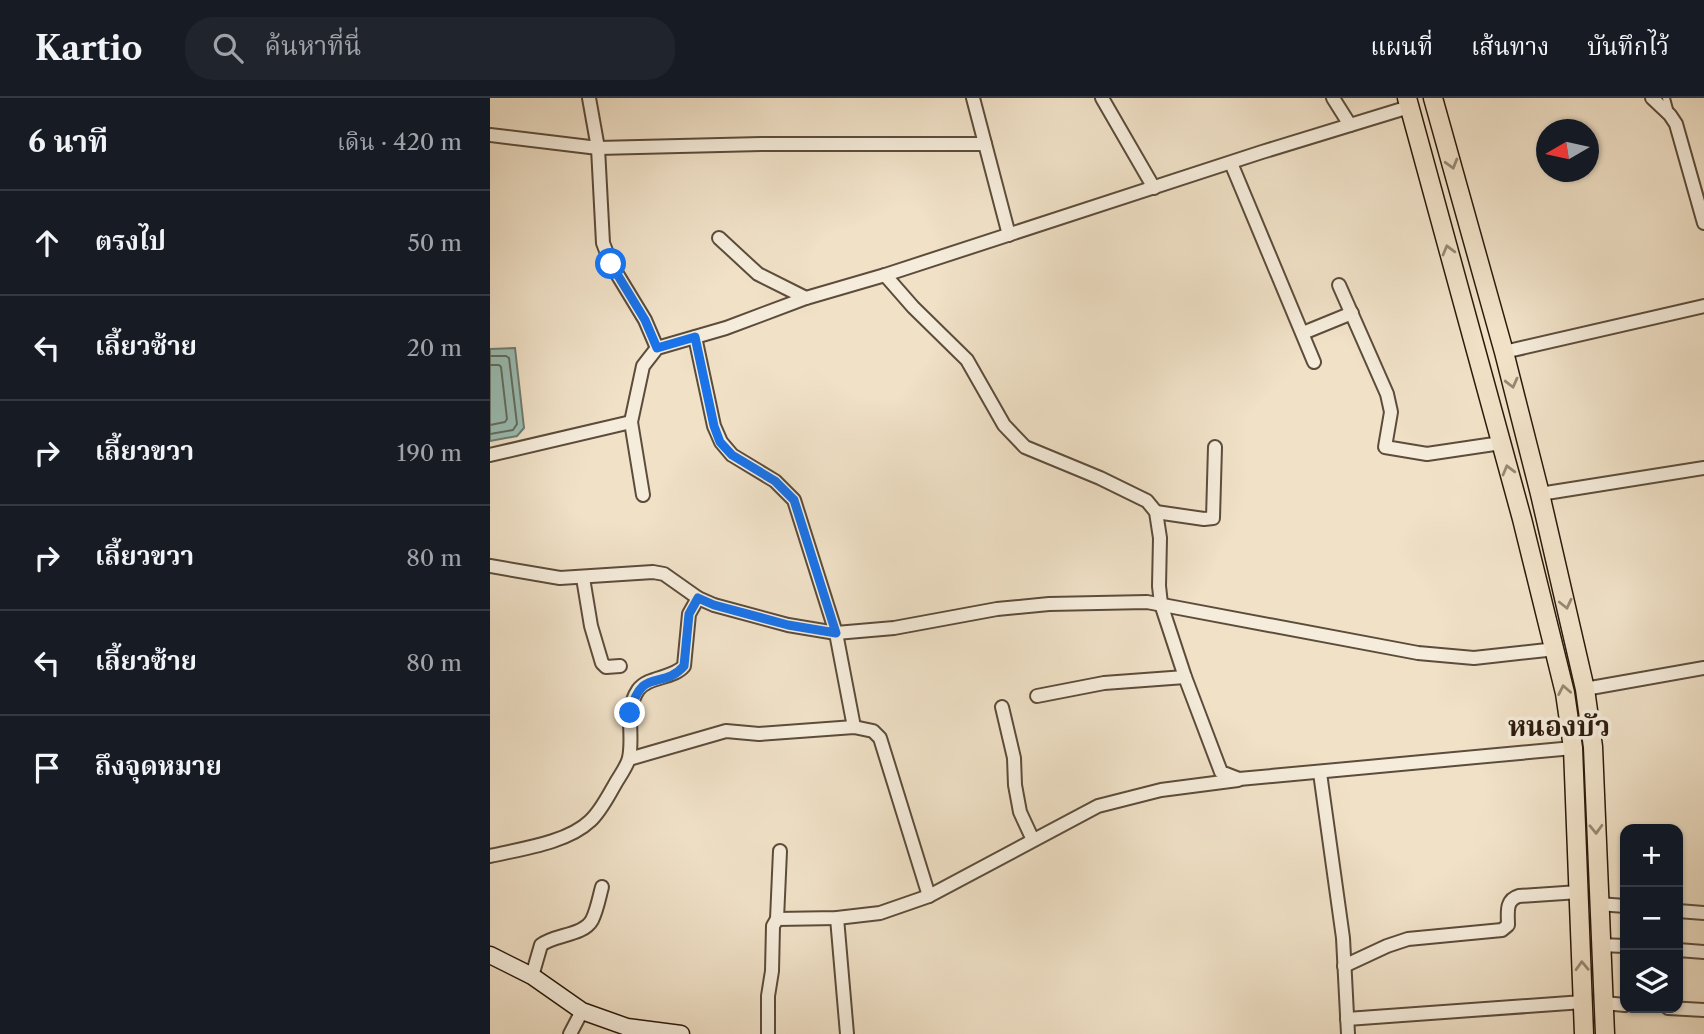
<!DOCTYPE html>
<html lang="th">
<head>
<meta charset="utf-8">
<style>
  :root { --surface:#171b24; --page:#20242c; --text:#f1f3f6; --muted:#9ea1a6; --line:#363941 }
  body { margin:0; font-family:"Libre Caslon Text","Noto Serif Thai",serif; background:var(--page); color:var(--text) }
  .controls { position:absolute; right:21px; bottom:21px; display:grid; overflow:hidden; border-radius:14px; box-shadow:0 2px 5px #0004 }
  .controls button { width:63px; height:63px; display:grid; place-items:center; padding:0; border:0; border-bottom:2px solid var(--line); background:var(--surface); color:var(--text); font:35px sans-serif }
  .compass { position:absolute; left:1046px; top:21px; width:63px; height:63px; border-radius:50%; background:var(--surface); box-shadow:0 2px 5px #0004; rotate:261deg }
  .stop { position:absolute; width:21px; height:21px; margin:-16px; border:5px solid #1a73e8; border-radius:50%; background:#fff }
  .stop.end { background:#1a73e8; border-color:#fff; box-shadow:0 2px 7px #0008 }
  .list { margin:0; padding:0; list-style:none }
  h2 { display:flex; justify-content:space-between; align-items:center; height:91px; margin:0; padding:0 28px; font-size:30px }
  h2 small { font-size:23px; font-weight:400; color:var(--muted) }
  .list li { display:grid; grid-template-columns:46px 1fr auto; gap:21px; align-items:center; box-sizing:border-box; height:105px; padding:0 28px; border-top:2px solid var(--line) }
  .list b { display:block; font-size:26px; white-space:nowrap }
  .list em { font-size:23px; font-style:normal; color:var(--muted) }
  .icon { flex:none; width:38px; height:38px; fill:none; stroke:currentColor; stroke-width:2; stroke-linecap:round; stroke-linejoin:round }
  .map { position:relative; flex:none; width:1214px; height:936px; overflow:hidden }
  header { display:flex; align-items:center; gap:42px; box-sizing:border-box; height:98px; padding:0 35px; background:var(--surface); border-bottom:2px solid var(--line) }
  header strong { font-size:33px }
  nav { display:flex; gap:38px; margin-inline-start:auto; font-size:24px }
  .search { width:490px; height:63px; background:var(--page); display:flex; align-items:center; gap:18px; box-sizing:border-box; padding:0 24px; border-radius:28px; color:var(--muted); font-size:26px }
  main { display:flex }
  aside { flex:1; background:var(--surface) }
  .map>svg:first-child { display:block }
  .water { fill:#9abeb4; stroke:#6e7c71; stroke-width:2 }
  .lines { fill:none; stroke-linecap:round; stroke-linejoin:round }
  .shore { stroke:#626c60; stroke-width:2 }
  .lane-casing { stroke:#5c4c3b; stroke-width:10 }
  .street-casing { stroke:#5c4c3b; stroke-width:16 }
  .secondary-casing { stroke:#2b1a0c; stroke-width:19 }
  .primary-casing { stroke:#2b1a0c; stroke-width:21 }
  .lane { stroke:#f5ecdb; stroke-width:6 }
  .street { stroke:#f5ecdb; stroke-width:12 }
  .secondary { stroke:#f5ecdb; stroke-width:16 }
  .primary { stroke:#f0e1c7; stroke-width:18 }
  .oneway { stroke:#978773 }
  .route { stroke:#1a73e8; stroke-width:9 }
  .labels { text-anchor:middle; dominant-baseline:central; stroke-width:7; stroke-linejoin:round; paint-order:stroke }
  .district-label { font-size:28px; font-weight:bold; fill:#2b1a0c; stroke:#f5ecdb }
</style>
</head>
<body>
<header>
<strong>Kartio</strong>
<div class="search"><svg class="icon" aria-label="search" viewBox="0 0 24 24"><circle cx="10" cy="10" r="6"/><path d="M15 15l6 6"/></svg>ค้นหาที่นี่</div>
<nav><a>แผนที่</a><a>เส้นทาง</a><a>บันทึกไว้</a></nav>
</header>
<main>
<aside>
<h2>6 นาที<small>เดิน · 420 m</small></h2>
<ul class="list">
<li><svg class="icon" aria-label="ahead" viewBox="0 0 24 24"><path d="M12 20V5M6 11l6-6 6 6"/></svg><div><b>ตรงไป</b></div><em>50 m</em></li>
<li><svg class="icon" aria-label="left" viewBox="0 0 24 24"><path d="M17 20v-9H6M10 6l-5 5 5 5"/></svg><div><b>เลี้ยวซ้าย</b></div><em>20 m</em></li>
<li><svg class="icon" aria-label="right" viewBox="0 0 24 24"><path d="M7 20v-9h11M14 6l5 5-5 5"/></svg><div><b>เลี้ยวขวา</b></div><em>190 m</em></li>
<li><svg class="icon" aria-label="right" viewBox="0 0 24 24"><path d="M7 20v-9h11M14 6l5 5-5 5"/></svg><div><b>เลี้ยวขวา</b></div><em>80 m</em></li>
<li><svg class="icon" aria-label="left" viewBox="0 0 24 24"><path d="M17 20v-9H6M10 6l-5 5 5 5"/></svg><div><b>เลี้ยวซ้าย</b></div><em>80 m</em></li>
<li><svg class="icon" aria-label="arrive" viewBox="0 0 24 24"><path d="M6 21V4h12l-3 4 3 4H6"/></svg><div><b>ถึงจุดหมาย</b></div></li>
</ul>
</aside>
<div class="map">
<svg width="1214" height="936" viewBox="0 0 1214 936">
  <rect width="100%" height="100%" fill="#f0e1c7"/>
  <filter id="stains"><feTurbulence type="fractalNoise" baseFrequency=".00286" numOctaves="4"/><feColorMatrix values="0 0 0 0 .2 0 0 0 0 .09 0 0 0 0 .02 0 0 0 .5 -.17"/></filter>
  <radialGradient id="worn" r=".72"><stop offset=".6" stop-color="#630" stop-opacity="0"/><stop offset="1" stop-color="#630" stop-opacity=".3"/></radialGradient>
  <!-- water -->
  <path class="water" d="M25 250 34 330 27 338 0 343V251Z"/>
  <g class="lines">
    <!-- shore -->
    <g class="shore">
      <path d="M0 258H16L19 260 27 326 23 332 0 336"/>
      <path d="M0 267H9L11 269 17 321 15 324 0 327"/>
    </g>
    <!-- lane casing -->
    <g class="lane-casing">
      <path id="lane" d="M1176 0 1180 15"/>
    </g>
    <!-- street casing -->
    <g class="street-casing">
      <g id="street">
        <path d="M99 0 108 50 113 145 121 166 155 222 167 250"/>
        <path d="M483 0 519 137"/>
        <path d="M612 0 664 90"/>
        <path d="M843 0 860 27"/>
        <path d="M1162 0 1180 17 1186 26 1214 125"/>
        <path d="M0 37 108 50 271 46H495"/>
        <path d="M741 65 824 264"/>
        <path d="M229 140 268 176 316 200"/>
        <path d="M395 177 423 209 477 262 514 327 535 349 610 380 657 403 666 414 670 440 669 488 671 506 695 579 731 674 749 681 1083 650"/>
        <path d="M849 187 897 296 901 314 895 349 937 356 1011 345"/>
        <path d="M813 235 862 215"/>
        <path d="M205 239 224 328 231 344 242 357 285 383 304 402 346 535 364 629"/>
        <path d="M1014 254 1214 208"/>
        <path d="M0 357 141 324"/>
        <path d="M1050 396 1214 370"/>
        <path d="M153 397 141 324 153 268 167 250 236 230 316 200 395 177 772 54 919 9"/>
        <path d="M666 414 714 421 723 420 725 349"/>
        <path d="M0 468 70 480 163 474 174 476 208 500 224 507 298 527 346 535 404 530 507 511 559 506 657 504 928 555 984 560 1066 551"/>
        <path d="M93 480 101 528 112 565 116 569 130 568"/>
        <path d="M1095 591 1214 570"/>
        <path d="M547 598 614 585 695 579"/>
        <path d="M512 609 524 660 525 687 530 714 543 742"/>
        <path d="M139 661 236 633 269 636 364 629 383 633 390 640 439 798"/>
        <path d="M830 675 853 840 858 936"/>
        <path d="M0 758C30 751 77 745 100 723 110 714 117 700 124 688 128 680 137 669 139 660 144 637 134 613 148 592 158 578 183 581 194 568L199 516 208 500"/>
        <path d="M1109 806 1135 808"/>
        <path d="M1188 813 1214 815"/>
        <path d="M347 820 357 936"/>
        <path d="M287 821 290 753"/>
        <path d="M1111 847 1135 848"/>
        <path d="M1188 852 1214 854"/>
        <path d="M854 868 897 848 918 841 1012 832 1018 827C1018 815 1015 802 1029 798L1089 794"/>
        <path d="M42 878 51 847C65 836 93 838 102 822 107 812 109 800 112 789"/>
        <path d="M1114 905 1135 907"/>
        <path d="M1178 910 1214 912"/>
        <path d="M857 921 1093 904"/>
        <path d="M80 936 92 913"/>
        <path d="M278 936V898L282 873 283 828 287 821 347 820 390 815 439 798 608 708 671 692 748 682"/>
      </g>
    </g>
    <!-- secondary casing -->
    <g class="secondary-casing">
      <path id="secondary" d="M0 857 42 878 92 913 137 929 191 936"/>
    </g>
    <!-- primary casing -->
    <g class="primary-casing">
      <g id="primary">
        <path d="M917 0 1032 421 1075 595 1083 650 1094 936"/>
        <path d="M943 0 1014 254 1050 396 1095 591 1103 649 1115 936"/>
      </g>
    </g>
    <!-- lane -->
    <use href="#lane" class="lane"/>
    <!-- street -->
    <use href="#street" class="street"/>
    <!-- secondary -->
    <use href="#secondary" class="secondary"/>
    <!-- primary -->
    <use href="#primary" class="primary"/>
  </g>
  <!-- one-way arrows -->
  <defs><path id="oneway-chevron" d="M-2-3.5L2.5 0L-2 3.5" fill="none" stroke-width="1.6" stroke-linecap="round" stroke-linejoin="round" transform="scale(1.75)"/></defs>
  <g class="oneway">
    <use href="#oneway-chevron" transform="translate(962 66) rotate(74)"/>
    <use href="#oneway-chevron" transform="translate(958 152) rotate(-105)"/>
    <use href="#oneway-chevron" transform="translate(1022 285) rotate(76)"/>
    <use href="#oneway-chevron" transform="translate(1018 372) rotate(-105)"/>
    <use href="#oneway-chevron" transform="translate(1076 506) rotate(77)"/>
    <use href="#oneway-chevron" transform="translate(1074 592) rotate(-101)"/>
    <use href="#oneway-chevron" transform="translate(1106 731) rotate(88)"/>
    <use href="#oneway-chevron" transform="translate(1092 868) rotate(-92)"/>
  </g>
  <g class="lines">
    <!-- route -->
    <path class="route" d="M121 166 155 222 167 250 205 239 224 328 230 344 242 357 285 383 304 402 346 535 298 527 224 507 208 500 199 516 194 568C172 593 152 567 140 615"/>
  </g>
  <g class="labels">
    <!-- district labels -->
    <g class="district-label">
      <text x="1069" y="628">หนองบัว</text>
    </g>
  </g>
  <rect width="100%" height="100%" filter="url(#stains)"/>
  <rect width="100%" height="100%" fill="url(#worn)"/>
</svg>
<div class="controls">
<button>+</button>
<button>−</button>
<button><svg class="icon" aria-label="layers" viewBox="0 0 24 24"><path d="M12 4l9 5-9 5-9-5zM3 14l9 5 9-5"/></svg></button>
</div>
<svg class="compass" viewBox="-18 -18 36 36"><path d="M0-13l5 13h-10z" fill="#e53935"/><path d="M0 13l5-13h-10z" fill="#9ea1a6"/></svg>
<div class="stop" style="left:121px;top:166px"></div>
<div class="stop end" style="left:140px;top:615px"></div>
</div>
</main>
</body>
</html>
